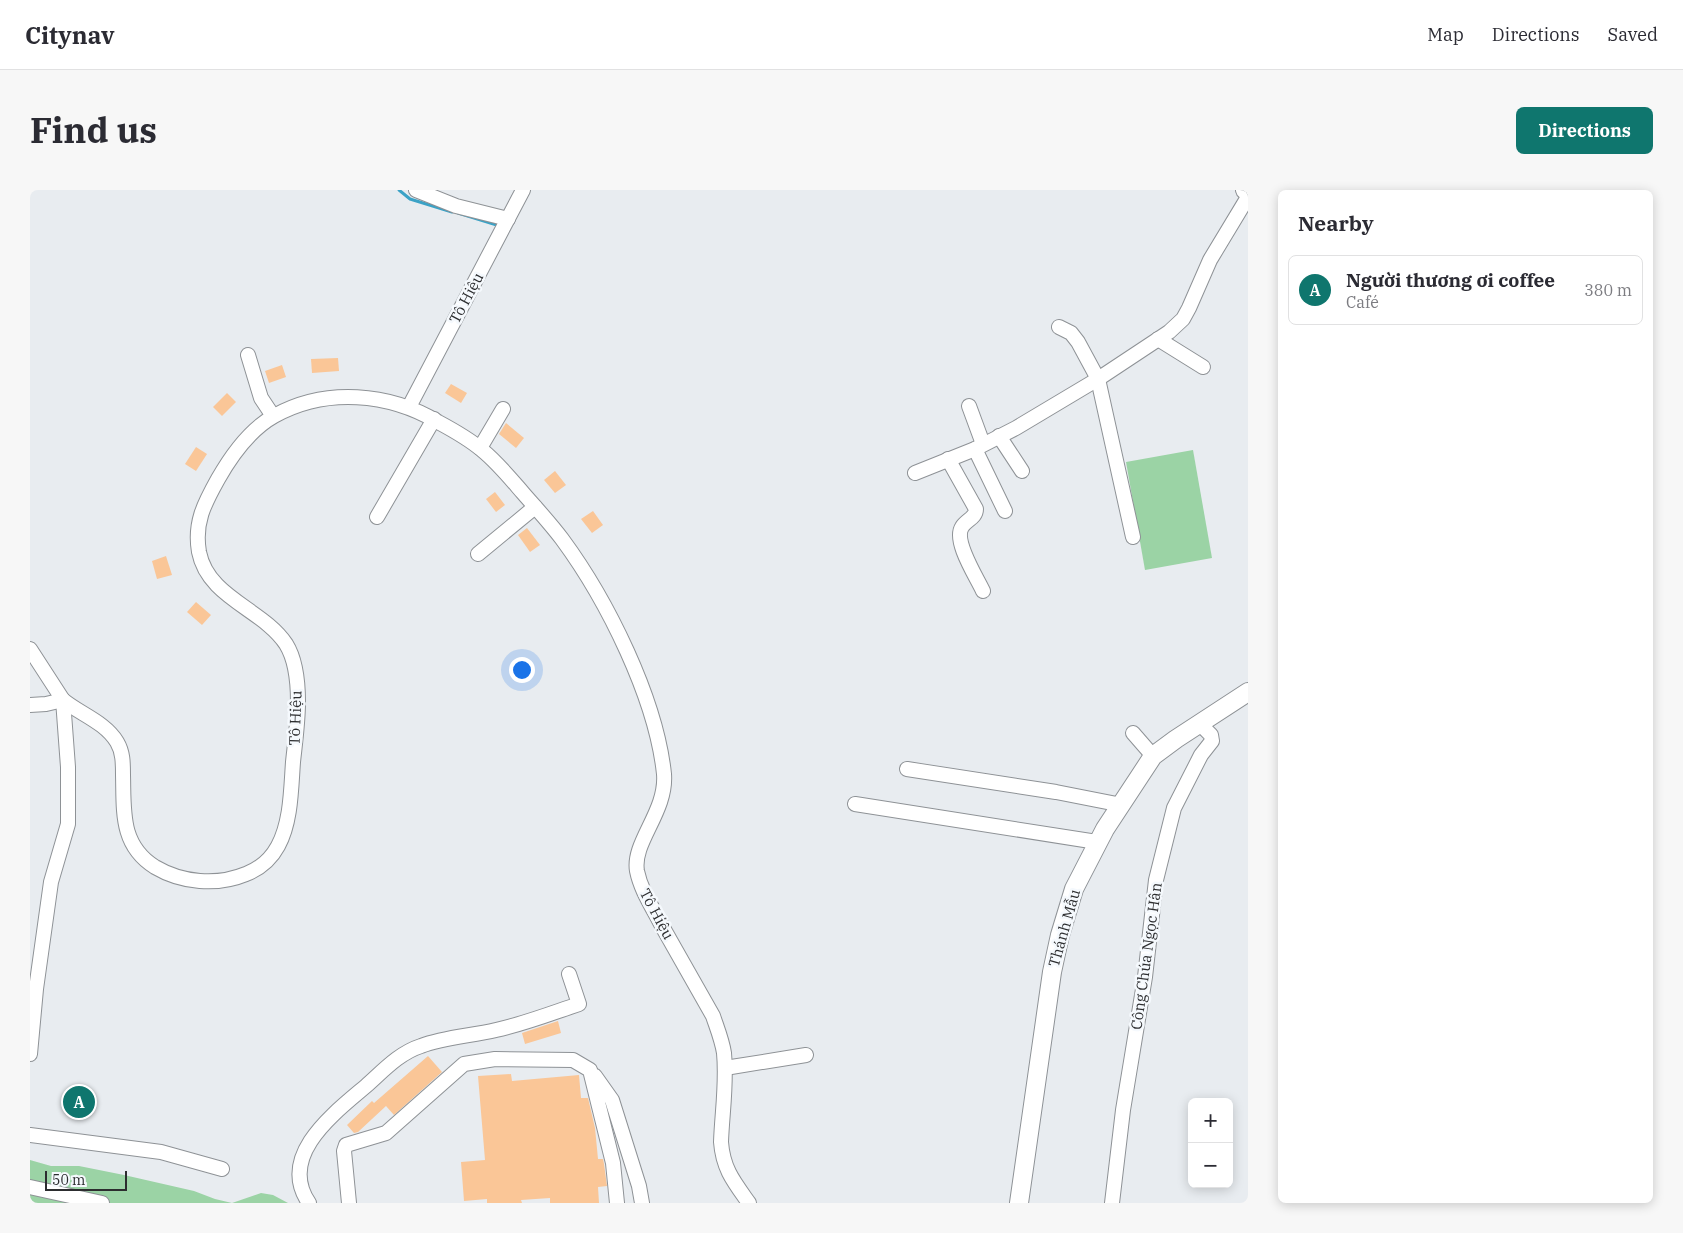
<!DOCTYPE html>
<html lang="en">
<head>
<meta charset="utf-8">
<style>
  :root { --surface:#fff; --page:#f7f7f7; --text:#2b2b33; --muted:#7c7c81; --line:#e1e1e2; --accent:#0f766e }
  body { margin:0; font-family:"IBM Plex Serif",serif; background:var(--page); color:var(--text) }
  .controls { position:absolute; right:15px; bottom:15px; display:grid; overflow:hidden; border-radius:8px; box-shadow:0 2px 12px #0003 }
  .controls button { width:45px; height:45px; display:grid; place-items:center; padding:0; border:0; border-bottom:1px solid var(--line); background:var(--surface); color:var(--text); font:25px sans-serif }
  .scale { position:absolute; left:15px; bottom:12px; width:82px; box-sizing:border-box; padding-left:5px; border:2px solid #2c2d2f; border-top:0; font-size:14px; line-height:18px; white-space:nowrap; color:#2c2d2f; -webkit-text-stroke:4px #f5f9fd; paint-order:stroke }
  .you { position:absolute; left:491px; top:479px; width:18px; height:18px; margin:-12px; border:4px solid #fff; border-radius:50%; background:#1a73e8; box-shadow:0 0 0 8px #1a73e833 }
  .badge { display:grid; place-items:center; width:32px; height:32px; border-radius:50%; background:var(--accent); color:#fff; font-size:16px; font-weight:700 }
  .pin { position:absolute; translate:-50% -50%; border:2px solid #fff; box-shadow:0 1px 5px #0006 }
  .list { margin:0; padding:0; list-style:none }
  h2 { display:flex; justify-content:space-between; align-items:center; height:65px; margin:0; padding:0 20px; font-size:21px }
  h2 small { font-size:16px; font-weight:400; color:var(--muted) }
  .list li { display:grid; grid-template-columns:32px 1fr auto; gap:15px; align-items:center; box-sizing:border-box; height:70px; margin:0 10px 10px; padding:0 10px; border:1px solid var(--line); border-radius:8px }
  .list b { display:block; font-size:19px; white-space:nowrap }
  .list p { margin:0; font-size:16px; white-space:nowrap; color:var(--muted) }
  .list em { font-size:16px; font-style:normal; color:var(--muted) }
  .map { position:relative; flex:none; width:1218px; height:1013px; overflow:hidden; border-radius:8px }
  header { display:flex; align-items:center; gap:30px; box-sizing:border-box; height:70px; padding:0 25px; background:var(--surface); border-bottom:1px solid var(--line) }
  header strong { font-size:24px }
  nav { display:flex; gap:28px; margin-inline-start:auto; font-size:18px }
  .intro { display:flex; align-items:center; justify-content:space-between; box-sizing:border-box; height:120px; padding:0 30px }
  h1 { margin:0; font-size:35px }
  .button { padding:12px 22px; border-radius:8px; background:var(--accent); color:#fff; font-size:18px; font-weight:700 }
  main { display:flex; gap:30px; padding:0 30px }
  aside { flex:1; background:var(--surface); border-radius:8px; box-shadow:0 2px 12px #0003 }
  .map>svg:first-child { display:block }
  .park { fill:#9bd3a5 }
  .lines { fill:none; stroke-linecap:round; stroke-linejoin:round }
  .stream { stroke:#3ba2c6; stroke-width:3 }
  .building { fill:#fac697 }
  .minor-casing { stroke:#8e9296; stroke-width:16 }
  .major-casing { stroke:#8e9296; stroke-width:20 }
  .minor { stroke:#fff; stroke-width:14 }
  .major { stroke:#fff; stroke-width:18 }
  .labels { text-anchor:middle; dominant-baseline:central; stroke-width:5; stroke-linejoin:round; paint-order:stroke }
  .street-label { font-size:15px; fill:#2c2d2f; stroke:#f5f9fd }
</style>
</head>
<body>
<header>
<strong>Citynav</strong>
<nav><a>Map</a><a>Directions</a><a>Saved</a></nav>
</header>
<div class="intro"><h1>Find us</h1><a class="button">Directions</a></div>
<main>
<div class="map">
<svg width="1218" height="1013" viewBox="0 0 1218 1013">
  <rect width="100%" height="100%" fill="#e8ecf0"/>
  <!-- park -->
  <g class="park">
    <path d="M1163 260 1182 368 1115 380 1096 272Z"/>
    <path d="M0 970 21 976H49L94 985 164 1001 185 1009 202 1013H0Z"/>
    <path d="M231 1003 243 1005 258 1013H202Z"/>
  </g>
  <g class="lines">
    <!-- stream -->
    <g class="stream">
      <path d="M369 0 380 9 422 22"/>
      <path d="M428 23 470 36"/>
    </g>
  </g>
  <!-- building -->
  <g class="building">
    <path d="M308 168 309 181 282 183 281 169Z"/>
    <path d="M252 175 256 187 239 193 235 181Z"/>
    <path d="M421 194 437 203 431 213 415 203Z"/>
    <path d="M197 203 206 212 192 226 183 217Z"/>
    <path d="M476 233 494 248 486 258 469 244Z"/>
    <path d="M166 257 177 264 166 281 155 274Z"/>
    <path d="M525 281 536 295 525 303 514 290Z"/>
    <path d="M465 302 475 315 466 322 456 309Z"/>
    <path d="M563 321 573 335 562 343 551 329Z"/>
    <path d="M497 338 510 355 500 362 488 345Z"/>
    <path d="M136 366 142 385 127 389 122 371Z"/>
    <path d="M166 412 181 425 172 435 157 422Z"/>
    <path d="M528 831 531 843 495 854 492 843Z"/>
    <path d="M398 866 412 882 364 925 356 916 328 942 324 943 317 935 342 911 344 913Z"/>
    <path d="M481 884 482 891 549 885 551 908H558L565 938 568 969H573L574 974 577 996 568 997 569 1013H520V1008L491 1010 492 1013H457V1009L434 1011 431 972 455 970 448 886Z"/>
  </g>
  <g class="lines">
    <!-- minor casing -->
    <g class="minor-casing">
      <g id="minor">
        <path d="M386 0 426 16 478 29"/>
        <path d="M1029 137 1041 143 1048 152 1068 189 1103 347"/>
        <path d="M1128 149 1173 177"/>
        <path d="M218 165 231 208 243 226"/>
        <path d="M939 216 953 254"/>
        <path d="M379 217 493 0"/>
        <path d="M969 246 992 281"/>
        <path d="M450 258 473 219"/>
        <path d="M945 259 975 321"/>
        <path d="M918 269 946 319C946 328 936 330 932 337 923 351 946 386 953 401"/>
        <path d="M885 283 945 259 986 238 1068 189 1139 142 1153 129 1159 118 1180 70 1218 7"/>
        <path d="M347 327 404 229"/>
        <path d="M448 364 505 317"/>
        <path d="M0 459 33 510 38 577V634L21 692 6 799 0 864"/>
        <path d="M0 515 16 514 33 510C50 524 75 532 87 552 93 562 93 573 93 585 94 621 90 655 125 677 152 693 187 696 216 684 229 679 241 669 248 656 261 632 261 600 263 572 265 553 268 532 268 512 268 494 266 470 256 454 233 419 178 408 169 362 164 333 174 314 188 289 201 266 221 239 244 226 296 197 359 203 408 232 423 240 439 249 452 260 467 272 480 288 493 303 506 318 520 333 532 349 577 410 626 508 634 584 637 622 602 652 607 681 611 701 623 718 632 736 649 766 666 796 683 826 687 838 692 850 694 863 697 893 692 923 691 952 693 979 704 992 719 1013"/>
        <path d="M1103 543 1123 566"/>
        <path d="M877 579 1026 602 1092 615"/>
        <path d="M825 614 1067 652"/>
        <path d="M695 878 776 865"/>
        <path d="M565 886 582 910 609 996 612 1013"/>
        <path d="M0 945 131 962 192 979"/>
        <path d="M0 997 72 1013"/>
        <path d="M279 1013C247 966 303 924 336 896 353 881 369 863 391 856 415 847 441 846 466 840 494 834 522 823 549 814L539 784"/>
        <path d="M319 1013 314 961 316 955 356 943 434 874 465 869 543 870 560 880 583 973 587 1013"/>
        <path d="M1082 1013 1093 920 1115 787 1126 690 1144 618 1171 565 1182 551 1181 545 1170 534"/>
      </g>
    </g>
    <!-- major casing -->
    <g class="major-casing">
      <g id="major">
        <path d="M1215 0 1218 2"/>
        <path d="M989 1013 1022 782 1030 745 1044 699 1075 639 1123 566 1146 549 1218 502"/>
      </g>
    </g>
    <!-- minor -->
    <use href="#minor" class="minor"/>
    <!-- major -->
    <use href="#major" class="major"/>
  </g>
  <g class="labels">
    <!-- street labels -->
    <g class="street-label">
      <text transform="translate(436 108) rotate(-62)">Tô Hiệu</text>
      <text transform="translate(265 528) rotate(-88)">Tô Hiệu</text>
      <text transform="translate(627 724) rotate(62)">Tô Hiệu</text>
      <text transform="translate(1034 738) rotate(-74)">Thánh Mẫu</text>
      <text transform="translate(1116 766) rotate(-82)">Công Chúa Ngọc Hân</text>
    </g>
  </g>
</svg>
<div class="controls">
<button>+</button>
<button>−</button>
</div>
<div class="scale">50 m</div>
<div class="you"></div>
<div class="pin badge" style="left:49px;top:912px">A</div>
</div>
<aside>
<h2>Nearby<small></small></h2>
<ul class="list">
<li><span class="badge">A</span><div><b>Người thương ơi coffee</b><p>Café</p></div><em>380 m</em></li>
</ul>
</aside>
</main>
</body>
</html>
